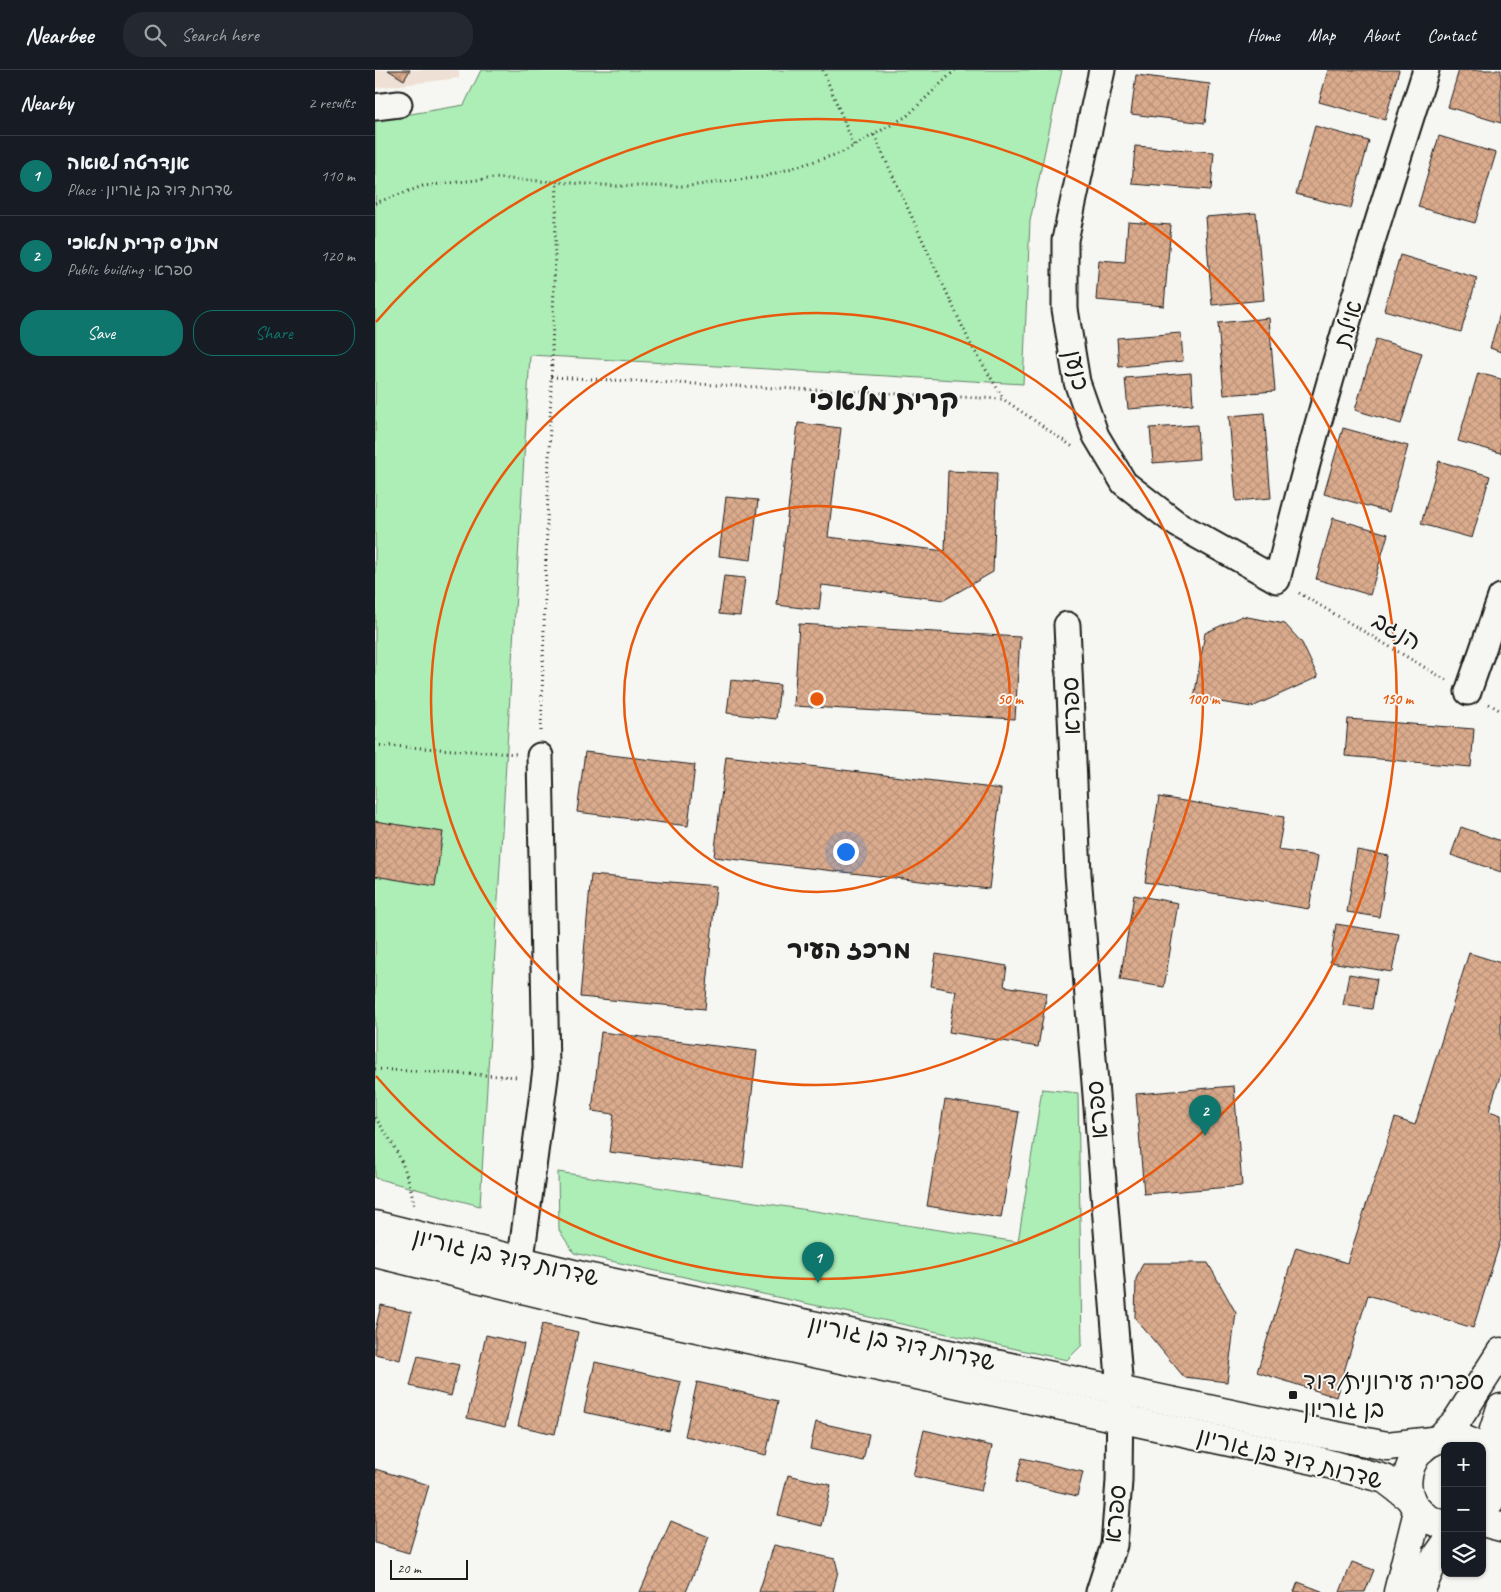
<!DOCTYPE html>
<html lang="en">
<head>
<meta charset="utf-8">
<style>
  :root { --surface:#171b24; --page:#242831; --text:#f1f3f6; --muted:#9ea1a6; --line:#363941; --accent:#0f766e }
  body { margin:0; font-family:Caveat,"Playpen Sans Hebrew",sans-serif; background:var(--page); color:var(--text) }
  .controls { position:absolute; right:15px; bottom:15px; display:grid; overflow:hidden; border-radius:10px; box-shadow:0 1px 4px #0004 }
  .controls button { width:45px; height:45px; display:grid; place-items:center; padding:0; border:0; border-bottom:1px solid var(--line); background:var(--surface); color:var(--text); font:25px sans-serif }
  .scale { position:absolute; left:15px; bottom:12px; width:78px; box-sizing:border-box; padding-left:5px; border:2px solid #1c1c1c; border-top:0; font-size:14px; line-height:18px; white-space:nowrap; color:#1c1c1c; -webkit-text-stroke:4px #f6f6f2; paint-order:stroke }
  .you { position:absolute; left:470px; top:781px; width:18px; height:18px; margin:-12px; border:4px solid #fff; border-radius:50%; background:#1a73e8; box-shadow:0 0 0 8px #1a73e833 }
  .badge { display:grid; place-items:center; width:32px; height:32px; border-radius:50%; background:var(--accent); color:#fff; font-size:16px; font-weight:700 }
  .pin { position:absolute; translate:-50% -41px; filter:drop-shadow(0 1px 2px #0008) }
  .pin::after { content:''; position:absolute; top:26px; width:18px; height:15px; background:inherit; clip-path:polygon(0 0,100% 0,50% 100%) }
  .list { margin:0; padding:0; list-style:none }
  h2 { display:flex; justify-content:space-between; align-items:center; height:65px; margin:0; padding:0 20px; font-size:21px }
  h2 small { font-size:16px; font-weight:400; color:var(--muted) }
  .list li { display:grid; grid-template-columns:32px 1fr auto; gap:15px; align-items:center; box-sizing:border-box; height:80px; padding:0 20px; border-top:1px solid var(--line) }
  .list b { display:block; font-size:19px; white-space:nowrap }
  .list p { margin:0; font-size:16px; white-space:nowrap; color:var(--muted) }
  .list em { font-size:16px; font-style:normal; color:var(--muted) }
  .actions { display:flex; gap:10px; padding:15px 20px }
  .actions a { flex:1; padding:11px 0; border:1px solid var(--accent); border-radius:20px; text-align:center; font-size:18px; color:var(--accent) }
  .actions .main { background:var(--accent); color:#fff }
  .icon { flex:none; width:28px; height:28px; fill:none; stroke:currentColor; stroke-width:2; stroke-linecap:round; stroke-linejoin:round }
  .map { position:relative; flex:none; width:1126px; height:1522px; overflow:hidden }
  header { display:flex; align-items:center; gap:30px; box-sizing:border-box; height:70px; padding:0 25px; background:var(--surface); border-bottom:1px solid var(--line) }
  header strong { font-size:24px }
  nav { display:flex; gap:28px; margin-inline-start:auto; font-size:18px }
  .search { width:350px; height:45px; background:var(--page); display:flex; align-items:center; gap:12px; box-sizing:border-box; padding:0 18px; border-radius:20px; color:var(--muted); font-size:19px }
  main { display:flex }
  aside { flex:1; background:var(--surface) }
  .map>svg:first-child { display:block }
  .built { fill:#eee0d4 }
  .green { fill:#adedb6; stroke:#648469 }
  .building { fill:url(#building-cross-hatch); stroke:#1c1c1c }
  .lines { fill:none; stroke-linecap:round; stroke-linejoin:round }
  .street-casing { stroke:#1c1c1c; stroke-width:29 }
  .secondary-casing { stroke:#1c1c1c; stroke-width:31 }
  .path { stroke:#1c1c1c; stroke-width:3; stroke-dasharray:1 4; stroke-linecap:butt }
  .street { stroke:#f6f6f2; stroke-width:25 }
  .secondary { stroke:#f6f6f2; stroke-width:28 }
  .ring { fill:none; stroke:#e8590c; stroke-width:2.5 }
  .poi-dot { fill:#1c1c1c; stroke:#f6f6f2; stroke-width:2 }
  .labels { text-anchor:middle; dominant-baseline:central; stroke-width:4; stroke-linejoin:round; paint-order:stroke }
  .street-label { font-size:24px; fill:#1c1c1c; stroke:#f6f6f2 }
  .poi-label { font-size:24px; fill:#1c1c1c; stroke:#f6f6f2; text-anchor:start }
  .neighbourhood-label { font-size:25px; font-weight:bold; fill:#1c1c1c; stroke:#f6f6f2 }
  .district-label { font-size:29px; font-weight:bold; fill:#1c1c1c; stroke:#f6f6f2 }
  .centre { fill:#e8590c; stroke:#f6f6f2; stroke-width:2.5 }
  .ring-label { font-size:15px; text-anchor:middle; font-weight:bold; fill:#e8590c; stroke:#f6f6f2; stroke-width:4; stroke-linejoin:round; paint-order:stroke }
</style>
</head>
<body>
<header>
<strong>Nearbee</strong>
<div class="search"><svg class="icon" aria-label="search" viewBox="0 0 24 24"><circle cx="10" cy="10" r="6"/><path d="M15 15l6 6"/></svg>Search here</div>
<nav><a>Home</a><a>Map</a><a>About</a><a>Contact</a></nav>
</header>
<main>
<aside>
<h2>Nearby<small>2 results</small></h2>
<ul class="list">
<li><span class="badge">1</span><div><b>אנדרטה לשואה</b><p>Place · שדרות דוד בן גוריון</p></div><em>110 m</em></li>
<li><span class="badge">2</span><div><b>מתנ&quot;ס קרית מלאכי</b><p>Public building · ספרא</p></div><em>120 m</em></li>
</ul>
<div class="actions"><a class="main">Save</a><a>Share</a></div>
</aside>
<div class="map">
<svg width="1126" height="1522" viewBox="0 0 1126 1522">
  <defs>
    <pattern id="building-cross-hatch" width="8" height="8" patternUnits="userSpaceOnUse" patternTransform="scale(1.25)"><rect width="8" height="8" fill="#dbab8d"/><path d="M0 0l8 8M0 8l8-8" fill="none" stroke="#bb9379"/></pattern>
  </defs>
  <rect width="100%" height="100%" fill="#f6f6f2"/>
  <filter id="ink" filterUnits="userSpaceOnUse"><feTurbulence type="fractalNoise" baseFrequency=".02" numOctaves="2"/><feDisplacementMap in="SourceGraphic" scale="10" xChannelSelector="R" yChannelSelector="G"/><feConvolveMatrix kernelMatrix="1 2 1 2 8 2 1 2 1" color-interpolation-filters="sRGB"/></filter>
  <g filter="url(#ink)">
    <!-- built -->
    <path class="built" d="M0 0H84V8L0 18Z"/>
    <!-- green -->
    <g class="green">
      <path d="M106 0H687L655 151 648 314 155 285 105 1136 0 1108V50L89 35Z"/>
      <path d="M667 1019 703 1023 707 1275 692 1290 199 1183 184 1160 183 1102 643 1172Z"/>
    </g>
    <!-- building -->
    <g class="building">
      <path d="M13 0H35L29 10Z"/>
      <path d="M953 0H1024L1010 50 944 32Z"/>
      <path d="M1084 0H1126V53L1073 37Z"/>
      <path d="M761 5 835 14 830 53 756 44Z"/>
      <path d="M940 56 994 71 976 138 921 124Z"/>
      <path d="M1064 66 1121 83 1100 153 1043 137Z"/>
      <path d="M760 76 839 82 836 120 757 114Z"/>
      <path d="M881 143 889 230 837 235 830 147Z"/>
      <path d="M753 152 796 155 789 236 721 230 724 190 750 192Z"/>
      <path d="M1025 185 1102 208 1086 262 1009 240Z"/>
      <path d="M1126 240V282L1115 278Z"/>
      <path d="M894 248 900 321 849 325 843 253Z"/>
      <path d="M806 263 808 291 744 297 742 268Z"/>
      <path d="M1001 269 1047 283 1026 354 980 340Z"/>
      <path d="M816 303 818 334 753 339 750 308Z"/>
      <path d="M1103 303 1126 309V383L1083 371Z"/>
      <path d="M889 343 896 428 861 431 854 346Z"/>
      <path d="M423 353 466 358 453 467 570 481 573 401 622 403 618 502 569 530 447 515 444 540 402 535Z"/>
      <path d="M822 355 824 389 778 393 775 358Z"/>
      <path d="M968 358 1033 376 1014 442 949 424Z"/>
      <path d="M1064 391 1115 406 1097 468 1046 454Z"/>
      <path d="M351 427 383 430 376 490 344 486Z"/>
      <path d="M958 448 1013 464 995 525 941 509Z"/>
      <path d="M349 506 370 508 365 546 344 544Z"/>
      <path d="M867 546 910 554 927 573 943 607 877 637 819 628 830 563Z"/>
      <path d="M424 554 645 567 640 649 419 636Z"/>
      <path d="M356 610 405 615 401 649 352 643Z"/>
      <path d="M973 649 1099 659 1096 697 970 686Z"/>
      <path d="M210 682 320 695 313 756 202 742Z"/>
      <path d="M351 686 626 719 614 819 339 787Z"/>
      <path d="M784 727 909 747 903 780 943 786 934 839 770 812Z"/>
      <path d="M0 751 68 762 60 816 0 806Z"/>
      <path d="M1086 757 1126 771V802L1076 785Z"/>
      <path d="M982 780 1014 786 1004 847 972 842Z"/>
      <path d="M216 805 341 816 330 939 205 927Z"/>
      <path d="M759 825 803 833 789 917 745 910Z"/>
      <path d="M961 854 1024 864 1017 902 955 892Z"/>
      <path d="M1094 883 1126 893V1003L1114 1041 1126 1045V1169L1098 1258 993 1225 961 1327 882 1302 921 1177 972 1193 1020 1048 1040 1055Z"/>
      <path d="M561 884 632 896 629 916 672 923 663 977 574 962 581 921 556 916Z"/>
      <path d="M974 904 1002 909 997 939 968 935Z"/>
      <path d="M226 962 382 981 368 1098 234 1082 239 1044 217 1041Z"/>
      <path d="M859 1016 867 1116 769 1124 761 1024Z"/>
      <path d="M570 1030 644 1042 626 1148 552 1136Z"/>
      <path d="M768 1193H833L861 1243 852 1312 809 1307 760 1248 761 1209Z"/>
      <path d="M6 1235 36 1242 25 1290 0 1284V1261Z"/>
      <path d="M167 1254 203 1262 180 1364 143 1356Z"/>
      <path d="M111 1265 149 1274 130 1357 92 1348Z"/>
      <path d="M43 1286 84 1295 76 1326 35 1316Z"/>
      <path d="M220 1292 306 1312 294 1361 209 1342Z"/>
      <path d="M322 1312 403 1331 391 1385 310 1366Z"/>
      <path d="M441 1352 494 1364 488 1391 435 1379Z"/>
      <path d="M549 1360 617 1376 606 1421 538 1406Z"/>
      <path d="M647 1388 708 1402 702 1426 641 1412Z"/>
      <path d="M0 1399 54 1415 34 1483 0 1473Z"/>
      <path d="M413 1405 456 1415 447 1456 403 1445Z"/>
      <path d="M296 1451 334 1467 311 1522H265Z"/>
      <path d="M399 1475 460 1489 463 1501 458 1522H384Z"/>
      <path d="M977 1492 999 1500 990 1522H965Z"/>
      <path d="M923 1512 949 1522H919Z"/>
    </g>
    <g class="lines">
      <!-- street casing -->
      <g class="street-casing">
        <g id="street">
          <path d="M727 0 690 170V239L702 312 721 366 749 413 802 454 902 510C944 338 997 168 1051 0"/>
          <path d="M0 37 24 34"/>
          <path d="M692 555 703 804 745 1320 744 1411 739 1475 724 1522"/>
          <path d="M1093 622 1126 527"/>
          <path d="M143 1211 171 999 165 686"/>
        </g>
      </g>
      <!-- secondary casing -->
      <g class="secondary-casing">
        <g id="secondary">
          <path d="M0 1155 211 1207 946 1363 1012 1376 1057 1371"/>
          <path d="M0 1183 205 1233 939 1390 1010 1409 1035 1428"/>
          <path d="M1065 1368 1081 1352 1126 1282"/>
          <path d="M1107 1380C1126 1398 1123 1424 1107 1442"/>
          <path d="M1116 1391 1118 1363 1126 1338"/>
          <path d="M1107 1452 1126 1457"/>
          <path d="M1070 1455C998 1438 1041 1338 1102 1376"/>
          <path d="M1023 1522 1043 1441"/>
          <path d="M1045 1522 1058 1492 1070 1475"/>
        </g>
      </g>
      <!-- path -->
      <g class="path">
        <path d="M448 0 479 76"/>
        <path d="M499 65 595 273 628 328"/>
        <path d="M0 133 48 116 119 108 243 116H314L388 107 466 83 532 46 580 0"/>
        <path d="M176 307 628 329 698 377"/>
        <path d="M924 523 1071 610"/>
        <path d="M1114 634 1126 641"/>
        <path d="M166 661 182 112"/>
        <path d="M0 675 142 684"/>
        <path d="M0 999 144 1007"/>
        <path d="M0 1048C20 1073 36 1106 39 1138"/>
      </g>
      <!-- street -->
      <use href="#street" class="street"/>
      <!-- secondary -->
      <use href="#secondary" class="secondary"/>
    </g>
  </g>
  <!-- distance rings -->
  <g class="ring">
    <circle cx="442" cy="629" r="193"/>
    <circle cx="442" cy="629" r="386"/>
    <path d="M1 252A580 580 0 1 1 1 1006"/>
  </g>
  <!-- markers -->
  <rect class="poi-dot" x="913" y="1320" width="10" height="10" rx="2.5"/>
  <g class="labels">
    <!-- street labels -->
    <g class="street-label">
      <text transform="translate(973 254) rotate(-74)">אילת</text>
      <text transform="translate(702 300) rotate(77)">כנען</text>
      <text transform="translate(1022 561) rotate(30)">הנגב</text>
      <text transform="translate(696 636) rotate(-92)">ספרא</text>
      <text transform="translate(722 1040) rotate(-95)">ספרא</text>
      <text transform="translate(131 1187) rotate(13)">שדרות דוד בן גוריון</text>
      <text transform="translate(527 1273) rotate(12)">שדרות דוד בן גוריון</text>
      <text transform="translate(915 1388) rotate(14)">שדרות דוד בן גוריון</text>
      <text transform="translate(740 1444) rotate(-84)">ספרא</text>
    </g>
    <!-- poi labels -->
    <g class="poi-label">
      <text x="928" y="1311">ספריה עירונית/דוד<tspan x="928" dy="28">בן גוריון</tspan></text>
    </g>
    <!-- neighbourhood labels -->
    <g class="neighbourhood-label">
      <text x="474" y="880">מרכז העיר</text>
    </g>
    <!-- district labels -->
    <g class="district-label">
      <text x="509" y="330">קרית מלאכי</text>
    </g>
  </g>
  <circle cx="442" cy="629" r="8" class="centre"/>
  <g class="ring-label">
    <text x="635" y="634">50 m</text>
    <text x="828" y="634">100 m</text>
    <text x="1022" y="634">150 m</text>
  </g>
</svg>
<div class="controls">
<button>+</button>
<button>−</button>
<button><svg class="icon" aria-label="layers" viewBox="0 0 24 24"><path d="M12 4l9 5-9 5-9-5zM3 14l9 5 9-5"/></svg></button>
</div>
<div class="scale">20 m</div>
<div class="you"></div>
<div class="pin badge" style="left:443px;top:1213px">1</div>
<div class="pin badge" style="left:830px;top:1066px">2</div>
</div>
</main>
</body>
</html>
